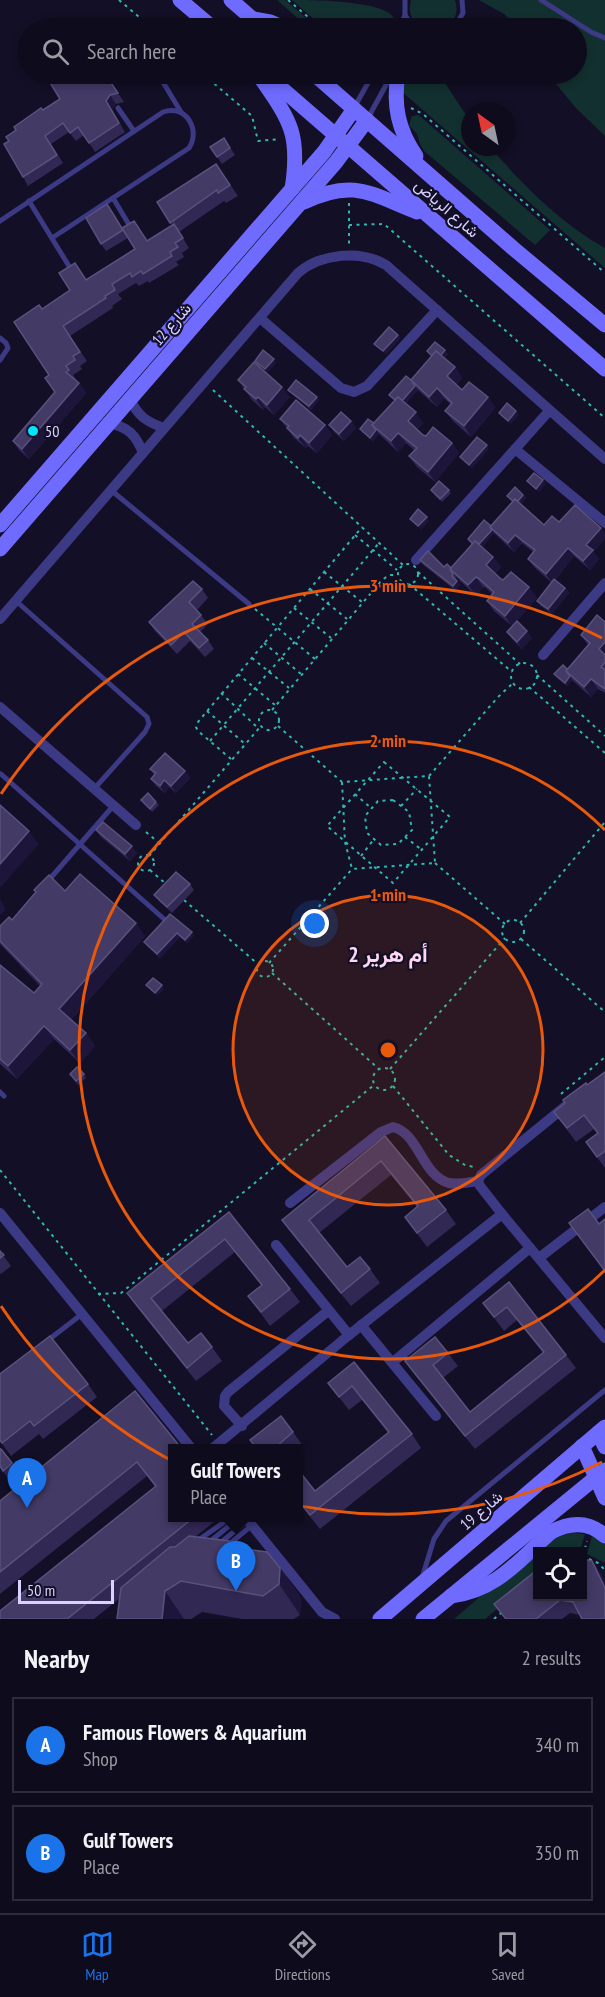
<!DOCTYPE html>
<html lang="en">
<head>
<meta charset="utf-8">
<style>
  :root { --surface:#0e0b1c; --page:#171425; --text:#f1f3f6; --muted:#9b9ba3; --line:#2e2b3b; --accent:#1a73e8 }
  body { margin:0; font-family:"PT Sans Narrow",Vazirmatn,sans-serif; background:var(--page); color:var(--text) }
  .controls { position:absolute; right:18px; bottom:18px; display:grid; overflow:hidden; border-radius:0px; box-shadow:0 3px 9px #0003 }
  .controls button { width:54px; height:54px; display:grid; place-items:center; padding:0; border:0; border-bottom:2px solid var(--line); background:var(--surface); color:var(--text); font:30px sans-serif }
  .compass { position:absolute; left:461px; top:102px; width:54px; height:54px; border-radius:50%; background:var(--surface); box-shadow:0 3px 9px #0003; rotate:327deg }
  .scale { position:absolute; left:18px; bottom:15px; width:96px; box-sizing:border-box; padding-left:6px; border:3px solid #d9d4ff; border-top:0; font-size:16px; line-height:21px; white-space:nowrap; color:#d9d4ff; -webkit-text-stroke:4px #130f26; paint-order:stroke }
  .you { position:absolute; left:315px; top:924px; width:21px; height:21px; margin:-15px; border:4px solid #fff; border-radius:50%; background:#1a73e8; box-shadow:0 0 0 9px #1a73e833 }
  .badge { display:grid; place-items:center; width:39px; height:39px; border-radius:50%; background:var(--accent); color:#fff; font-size:20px; font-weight:700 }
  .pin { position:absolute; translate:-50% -50px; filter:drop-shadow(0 2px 3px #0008) }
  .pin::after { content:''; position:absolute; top:32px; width:21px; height:18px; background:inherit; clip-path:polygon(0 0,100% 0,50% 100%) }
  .popup { position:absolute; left:168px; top:1444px; width:135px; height:78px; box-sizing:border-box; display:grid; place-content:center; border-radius:0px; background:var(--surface); filter:drop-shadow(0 2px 4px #0005); font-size:20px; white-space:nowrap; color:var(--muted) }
  .popup b { font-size:22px; color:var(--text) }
  .popup::after { content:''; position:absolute; left:50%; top:100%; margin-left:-12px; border:12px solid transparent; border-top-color:var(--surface) }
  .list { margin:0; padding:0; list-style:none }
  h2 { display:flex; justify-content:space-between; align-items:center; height:78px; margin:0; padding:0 24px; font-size:26px }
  h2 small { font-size:20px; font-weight:400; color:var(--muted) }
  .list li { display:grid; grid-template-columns:39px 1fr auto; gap:18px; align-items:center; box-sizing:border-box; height:96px; margin:0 12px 12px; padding:0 12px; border:2px solid var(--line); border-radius:0px }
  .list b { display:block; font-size:22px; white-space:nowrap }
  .list p { margin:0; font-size:20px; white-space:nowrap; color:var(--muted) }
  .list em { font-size:20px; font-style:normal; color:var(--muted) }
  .icon { flex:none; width:33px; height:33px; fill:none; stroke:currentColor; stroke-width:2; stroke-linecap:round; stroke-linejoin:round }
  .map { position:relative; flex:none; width:605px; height:1619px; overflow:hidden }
  .search { position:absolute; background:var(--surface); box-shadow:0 3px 9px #0003; left:18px; right:18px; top:18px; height:66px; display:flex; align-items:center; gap:15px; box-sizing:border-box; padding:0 21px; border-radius:33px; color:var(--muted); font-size:22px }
  .sheet { height:294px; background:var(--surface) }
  nav { display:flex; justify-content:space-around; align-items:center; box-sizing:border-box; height:84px; border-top:2px solid var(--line); background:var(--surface); font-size:16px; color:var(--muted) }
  nav a { display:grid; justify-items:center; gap:3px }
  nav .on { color:var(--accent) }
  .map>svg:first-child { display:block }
  .green { fill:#12302f }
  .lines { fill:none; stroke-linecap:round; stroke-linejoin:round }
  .path { stroke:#2fb8b0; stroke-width:2; stroke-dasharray:3 4.5; stroke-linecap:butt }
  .lane { stroke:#3d3a85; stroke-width:5 }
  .street { stroke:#3d3a85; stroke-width:10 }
  .secondary { stroke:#6f6bff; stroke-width:15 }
  .wall { fill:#312854 }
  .shaded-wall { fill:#1d163a }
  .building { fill:#433a66; stroke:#5a527e; stroke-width:1.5 }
  .ring { fill:none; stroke:#e8590c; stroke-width:3 }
  .poi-dot { fill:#00e5ff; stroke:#130f26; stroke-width:2 }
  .labels { text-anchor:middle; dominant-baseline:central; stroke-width:4.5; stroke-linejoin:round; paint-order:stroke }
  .street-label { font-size:16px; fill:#d9d4ff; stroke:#130f26 }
  .poi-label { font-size:16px; fill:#d9d4ff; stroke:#130f26; text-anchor:start }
  .district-label { font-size:22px; font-weight:bold; fill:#ffd6f0; stroke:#130f26 }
  .centre { fill:#e8590c; stroke:#130f26; stroke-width:3 }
  .ring-label { font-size:18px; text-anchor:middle; font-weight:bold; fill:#e8590c; stroke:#130f26; stroke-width:4.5; stroke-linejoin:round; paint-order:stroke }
</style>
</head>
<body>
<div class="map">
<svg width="605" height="1619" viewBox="0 0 605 1619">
  <rect width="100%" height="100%" fill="#130f26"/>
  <!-- green -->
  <g class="green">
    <path d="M277 0H285L318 28H309Z"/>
    <path d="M292 0C313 0 409 0 393 28H324Z"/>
    <path d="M411 0H455C459 12 455 21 446 28H421C411 21 408 12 411 0Z"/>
    <path d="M479 0H605V136L575 107 548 74H576V28H519L504 14Z"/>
    <path d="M405 74H447L441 77 470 121V147H490C523 185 560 223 605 248V268L401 91Z"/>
    <path d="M418 115 421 117 550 230 535 245 424 151 420 144 417 134 409 125 412 116Z"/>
    <path d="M572 1533 585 1534 580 1551 538 1552 537 1576 485 1619H454C480 1598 542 1536 572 1533Z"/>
    <path d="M592 1536 605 1543V1563L587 1554Z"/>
  </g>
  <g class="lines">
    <!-- path -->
    <g class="path">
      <path d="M119 0 152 28"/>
      <path d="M288 0 321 28"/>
      <path d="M203 74 252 116 258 141 280 139"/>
      <path d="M348 74 349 77 357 84"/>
      <path d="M411 108 423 114 605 273"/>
      <path d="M349 203V245"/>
      <path d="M349 225 384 224 605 418"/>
      <path d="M213 390 403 565"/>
      <path d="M355 535 397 570"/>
      <circle cx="408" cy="574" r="10"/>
      <path d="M324 572 362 602"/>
      <path d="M418 572 520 664"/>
      <path d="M409 584 512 672"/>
      <path d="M310 589 347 619"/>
      <path d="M294 608 331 638"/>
      <path d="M255 609 315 659"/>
      <path d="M264 643 301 674"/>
      <path d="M252 658 289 688"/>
      <circle cx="524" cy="676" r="13"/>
      <path d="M238 674 275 705"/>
      <path d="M537 675 605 736"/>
      <path d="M529 687 605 753"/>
      <path d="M221 693 258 728"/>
      <circle cx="269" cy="720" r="10"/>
      <path d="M272 710 382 580 389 575H397"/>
      <path d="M207 711 244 743"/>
      <path d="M278 726 342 782 429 776 435 863 352 869 345 842 342 782"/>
      <path d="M210 741 379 543"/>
      <path d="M231 759 198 731 196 727 198 722 362 527"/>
      <path d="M384 762 450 817 393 883 327 826Z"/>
      <path d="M429 776 498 697 513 683"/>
      <path d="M355 794 371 808"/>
      <path d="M393 800 409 812 412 830 398 844 381 845 367 833 365 816 378 801Z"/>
      <path d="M401 806 417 789"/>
      <path d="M146 832 159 843"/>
      <path d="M405 837 422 850"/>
      <circle cx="146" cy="863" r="8"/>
      <path d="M149 856 261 726"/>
      <path d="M361 856 374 839"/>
      <path d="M435 863 505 924"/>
      <path d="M150 870 166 884"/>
      <path d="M184 900 259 965"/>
      <circle cx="513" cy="931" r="11"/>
      <path d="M520 923 605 822"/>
      <path d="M521 939 605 1012"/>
      <circle cx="265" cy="969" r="8"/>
      <path d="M269 963 352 869"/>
      <path d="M272 973 379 1069"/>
      <circle cx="384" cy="1079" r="11"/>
      <path d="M390 1069 505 938"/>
      <path d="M393 1086 449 1155 465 1165 474 1167"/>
      <path d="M561 1094 605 1057"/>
      <path d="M0 1170 212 1435"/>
      <path d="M98 1294 121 1293 374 1085"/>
      <path d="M582 1556 598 1563 605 1570"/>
      <path d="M583 1556 587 1541"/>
      <path d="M494 1619 501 1613"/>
    </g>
    <!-- lane -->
    <g class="lane">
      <path d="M405 0V15L413 28"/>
      <path d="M541 0 591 32 605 38"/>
      <path d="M400 28 405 15"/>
      <path d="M454 28 463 13 462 0"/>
      <path d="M158 74 181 112"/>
      <path d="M355 106 373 74"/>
      <path d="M118 108 134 131"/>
      <path d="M368 118 392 74"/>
      <path d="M113 198 131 228"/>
      <path d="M29 201 72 271"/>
      <path d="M0 221 163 112C186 104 201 130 189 148L52 238"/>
      <path d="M0 338 6 343 8 348 0 360"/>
      <path d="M112 491 249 604"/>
      <path d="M16 601 147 717 149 724 145 732 94 789"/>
      <path d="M1 774 164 919"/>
      <path d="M48 881 114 805"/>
      <path d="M0 1092 4 1096"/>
      <path d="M47 1341 82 1314"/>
      <path d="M197 1541 230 1518"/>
      <path d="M208 1543 239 1518"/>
      <path d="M219 1544 248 1520"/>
      <path d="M226 1547 252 1525"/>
      <path d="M422 1578 434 1539 446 1521 605 1390"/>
    </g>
    <!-- street -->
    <g class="street">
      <path d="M260 318 341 388 354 392 367 386 437 310"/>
      <path d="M130 398C137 416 147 422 164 428"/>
      <path d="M109 423C128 427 136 435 143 453"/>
      <path d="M515 449 605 523"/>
      <path d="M416 560 549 411"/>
      <path d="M0 619 298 273C320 254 360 249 386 265L605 459"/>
      <path d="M543 655 605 583"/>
      <path d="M0 707 136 825"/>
      <path d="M290 1203 381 1132 393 1127C419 1133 422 1176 449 1183 458 1185 469 1182 478 1181"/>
      <path d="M0 1213 191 1448"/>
      <path d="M502 1214 480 1186 478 1181 481 1175 567 1105"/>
      <path d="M276 1245 349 1335"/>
      <path d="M539 1258 605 1207"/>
      <path d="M361 1325 436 1416"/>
      <path d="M393 1362 530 1248"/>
      <path d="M242 1426 224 1406 225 1396 228 1392 328 1311"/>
      <path d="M213 1448 349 1335 502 1214 605 1338"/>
      <path d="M246 1518 322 1612 335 1619"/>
    </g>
    <!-- secondary -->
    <g class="secondary">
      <path d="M180 0 213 28"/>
      <path d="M231 0 263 28"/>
      <path d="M253 19 270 22 284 28"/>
      <path d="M258 74C289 119 301 132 292 189"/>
      <path d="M265 74 605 369"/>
      <path d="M314 74 514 249 605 325"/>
      <path d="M398 74C393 105 398 130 416 156"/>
      <path d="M304 202C354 178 371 194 417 212"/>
      <path d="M0 525 324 152 354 109"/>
      <path d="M0 549 336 162 367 120"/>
      <path d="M598 1433 605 1447"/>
      <path d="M582 1446 605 1498"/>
      <path d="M451 1596C496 1591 519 1560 551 1532 570 1522 589 1521 605 1536"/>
      <path d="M380 1619 605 1427"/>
      <path d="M423 1619 605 1470"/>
    </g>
  </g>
  <!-- wall -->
  <g class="wall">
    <path d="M105 74 124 102 116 104 112 109 125 132 95 152 84 135 76 141 69 132 51 144 63 163 28 186 23 177 9 141 16 130 43 110Z"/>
    <path d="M224 138 235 155 222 164 210 147Z"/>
    <path d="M216 164 238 196 226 203 224 201 179 232 189 248 182 253 184 257 176 262 179 265 149 283 148 281 139 286 136 283 118 294 122 299 112 306 113 308 70 336 87 361 80 366 82 369 73 375 76 379 75 380 79 383 86 393 29 459 19 450 13 441 55 392 49 375 42 309 135 249 128 238 106 251 101 244 112 211 122 228 134 221 147 241 172 225 157 202Z"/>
    <path d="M427 351 448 354 444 358 455 367 462 378 456 385 462 390 488 397 495 408 471 437 453 421 445 411 451 405 444 398 437 407 418 390 405 404 423 423 417 429 423 435 452 443 459 453 435 482 417 467 409 456 414 450 406 443 398 452 379 434 373 441 362 432 360 429 374 423 394 400 389 395 411 380 432 357Z"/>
    <path d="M238 380 290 397 274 415 265 407 263 410 252 400Z"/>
    <path d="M288 390 317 397 319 400 311 410 291 393Z"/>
    <path d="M280 419 325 425 332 435 317 453 308 446 306 448 294 438Z"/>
    <path d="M351 421 356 428 344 441 334 432 329 425Z"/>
    <path d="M431 490H449L451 493 442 502Z"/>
    <path d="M523 495 526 498 521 504 544 525 594 552 599 559 590 570 574 556 555 580 565 588 569 593 552 614 541 606 537 601 552 583 534 567 528 559 533 552 522 543 514 552 494 533 482 547 493 557 501 567 495 574 501 579 529 587 537 598 517 621 532 638 522 649 512 639 507 632 512 626 494 611 487 601 492 594 486 588 483 587 476 596 456 577 455 579 460 585 455 590 422 564 420 560 444 567 451 568 472 545 468 539 491 526 512 502 507 496Z"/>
    <path d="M202 589 208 598 197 610 208 624 200 632 208 640 214 649 205 657 190 641 177 654 155 631 149 622Z"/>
    <path d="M605 622V693L598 689 591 697 572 680 567 686 557 678 554 674 567 669 588 645 581 635Z"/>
    <path d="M150 769 185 771 190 778 176 793 169 787 165 793 156 786 151 779 154 775Z"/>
    <path d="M141 800 156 802 159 805 152 812Z"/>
    <path d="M96 830 137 853 130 861 101 837Z"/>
    <path d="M190 884 194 890 172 913 159 901 154 895Z"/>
    <path d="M65 891 145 936 71 1020 86 1033 95 1046 80 1063 54 1039 17 1079 0 1064V965L34 993 40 986 0 944V926L12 920Z"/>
    <path d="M170 914 194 935 187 943 180 937 160 958 147 946 144 942Z"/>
    <path d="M605 1072V1168L586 1142 597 1133 594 1129 576 1142 554 1112Z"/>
    <path d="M70 1074H84L86 1078 78 1085Z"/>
    <path d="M385 1136 446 1210 456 1224 427 1247 405 1217 417 1207 391 1175 319 1233 347 1267 370 1269 380 1283 351 1306 292 1234 282 1220Z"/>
    <path d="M229 1212 290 1289 300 1302 270 1326 248 1296 262 1286 235 1252 162 1311 188 1343 212 1347 222 1361 196 1381 137 1307 127 1293Z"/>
    <path d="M0 1251 11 1266 1 1274 0 1273Z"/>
    <path d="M509 1282 566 1355 576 1368 475 1449 415 1375 405 1361 448 1353 458 1366 443 1378 470 1412 543 1353 517 1320 504 1331 483 1303Z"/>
    <path d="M354 1362 412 1434 421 1448 320 1529 299 1503V1471L315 1491 388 1433 362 1400 349 1410 328 1383Z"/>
    <path d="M0 1374 88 1384 97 1397 43 1439 39 1434 11 1456 0 1441Z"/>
    <path d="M135 1391 173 1518H219L195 1537 233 1547 280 1568 301 1598 300 1615 294 1619H242L202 1612 191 1619H117L120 1598 94 1619H0L155 1487 147 1476 0 1594V1501Z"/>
    <path d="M293 1432 303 1446 299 1449H256L250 1440Z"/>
    <path d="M12 1463 17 1470 8 1478 0 1467Z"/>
    <path d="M592 1561 602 1575 580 1615 570 1613 562 1619H505L494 1604Z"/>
  </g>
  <!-- shaded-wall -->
  <g class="shaded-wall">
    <path d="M110 95 116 104 112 109 125 132 106 101Z"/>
    <path d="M398 335 401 338 386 355 383 351Z"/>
    <path d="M445 350 448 354 439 363 437 360Z"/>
    <path d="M274 359 276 363 268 373 265 369Z"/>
    <path d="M455 367 462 378 454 387 447 376Z"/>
    <path d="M79 383 86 393 29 459 22 449Z"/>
    <path d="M415 386 418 390 402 407 399 404Z"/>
    <path d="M282 387 290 397 274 415 267 405Z"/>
    <path d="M437 388 444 398 437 407 429 397Z"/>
    <path d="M258 397 265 407 263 410 256 399Z"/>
    <path d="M317 397 319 400 311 410 309 406Z"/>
    <path d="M488 397 495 408 471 437 464 426Z"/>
    <path d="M516 411 519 415 511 424 508 421Z"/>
    <path d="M416 412 423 423 415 431 408 421Z"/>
    <path d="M351 421 356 428 344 441 339 434Z"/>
    <path d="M325 425 332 435 317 453 309 443Z"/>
    <path d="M376 430 379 434 373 441 370 438Z"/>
    <path d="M398 433 406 443 398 452 391 441Z"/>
    <path d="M300 435 308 446 306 448 298 438Z"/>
    <path d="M452 443 459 453 435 482 428 472Z"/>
    <path d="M487 445 489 449 472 469 469 465Z"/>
    <path d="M543 480 546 484 539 492 536 489Z"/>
    <path d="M523 495 526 498 518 507 515 504Z"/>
    <path d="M427 517 429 521 421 530 418 526Z"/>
    <path d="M601 528 605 533V539L594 552 599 559 590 570 583 561 586 545Z"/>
    <path d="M492 530 494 533 480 551 477 547Z"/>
    <path d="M515 535 522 543 514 552 508 543Z"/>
    <path d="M568 548 574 556 552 583 546 574Z"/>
    <path d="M493 557 501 567 493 576 486 565Z"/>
    <path d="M476 577 483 587 476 596 468 585Z"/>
    <path d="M457 581 460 585 455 590 453 586Z"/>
    <path d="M529 587 537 598 512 627 505 616Z"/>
    <path d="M565 588 569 593 552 614 548 609Z"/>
    <path d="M527 631 532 638 522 649 517 642Z"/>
    <path d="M605 642V658L599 649Z"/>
    <path d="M570 676 572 680 567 686 565 683Z"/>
    <path d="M591 679 598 689 591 697 584 687Z"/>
    <path d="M185 771 190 778 176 793 171 786Z"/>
    <path d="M164 780 169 787 165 793 160 786Z"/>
    <path d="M29 831 39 844 0 888V864Z"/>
    <path d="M132 846 137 853 130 861 125 854Z"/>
    <path d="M0 899 6 909 0 916Z"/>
    <path d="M136 923 145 936 69 1022 59 1009Z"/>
    <path d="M192 932 194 935 187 943 185 940Z"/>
    <path d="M177 933 180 937 160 958 157 954Z"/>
    <path d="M162 985 164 989 157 996 155 993Z"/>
    <path d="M44 1026 54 1039 17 1079 8 1066Z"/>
    <path d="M86 1033 95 1046 80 1063 70 1050Z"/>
    <path d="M592 1561 602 1575 605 1582V1588Z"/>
    <path d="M280 1568 301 1598 300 1615 279 1584Z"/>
    <path d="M165 1591 184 1619H162Z"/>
  </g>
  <!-- building -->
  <g class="building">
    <path d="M60 74H105L118 93 110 95 106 101 119 123 89 143 78 127 70 133 63 123 45 136 57 155 23 177 4 144 9 141 6 137 16 130 14 127 31 115 41 108 43 110 60 99 49 81Z"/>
    <path d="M224 138 230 148 217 157 210 147Z"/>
    <path d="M216 164 230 185 218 193 217 190 170 223 157 202Z"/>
    <path d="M107 204 123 230 101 244 86 218Z"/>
    <path d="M134 221 147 241 174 224 183 238 175 243 178 247 170 252 172 256 143 274 141 271 132 277 130 273 112 284 115 290 105 296 106 298 63 326 80 352 73 356 75 360 66 366 69 370 66 372 79 383 22 449 13 441 55 392 45 378 49 375 14 322 39 305 42 309 70 290 59 273 75 263 86 280 135 249 122 228Z"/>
    <path d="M389 327 398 335 383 351 374 344Z"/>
    <path d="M435 342 445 350 441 355 436 351 432 356 427 351Z"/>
    <path d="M263 350 274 359 265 369 255 361Z"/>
    <path d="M436 351 455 367 447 376 462 390 469 382 488 397 464 426 445 411 452 403 437 388 429 397 411 380Z"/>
    <path d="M254 362 282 387 267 405 258 397 256 399 244 389 246 387 238 380Z"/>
    <path d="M406 376 411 380 415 386 402 401 398 397 395 400 389 395Z"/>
    <path d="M296 380 317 397 309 406 288 390Z"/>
    <path d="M398 397 416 412 408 421 423 435 426 436 433 427 452 443 428 472 409 456 417 448 398 433 391 441 372 425Z"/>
    <path d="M296 400 325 425 309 443 300 435 298 438 287 428 289 426 280 419Z"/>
    <path d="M507 403 516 411 508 421 499 413Z"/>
    <path d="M341 412 351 421 339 434 329 425Z"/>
    <path d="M368 419 374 423 372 425 376 430 370 438 360 429Z"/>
    <path d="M477 437 487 445 469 465 460 457Z"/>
    <path d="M534 473 543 480 536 489 527 481Z"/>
    <path d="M439 481 449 490 440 499 431 490Z"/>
    <path d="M515 487 523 495 518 501 515 499 513 501 507 496Z"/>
    <path d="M515 499 544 525 552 516 559 522 575 505 601 528 586 545 593 550 583 561 568 548 546 574 528 559 535 550 515 535 508 543 490 527Z"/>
    <path d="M418 509 427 517 418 526 410 519Z"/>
    <path d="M484 520 491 526 490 527 492 530 479 544 475 541 473 544 468 539Z"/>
    <path d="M475 541 493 557 486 565 501 579 503 580 511 572 529 587 505 616 487 601 494 592 478 578 476 577 468 585 450 569Z"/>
    <path d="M428 551 444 567 447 564 451 568 450 569 453 574 452 576 457 581 453 586 420 560Z"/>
    <path d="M554 579 565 588 548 609 537 601Z"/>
    <path d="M193 581 202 589 189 602 201 615 192 624 208 640 199 648 184 632 171 645 149 622Z"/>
    <path d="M597 615 605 622V642L599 649 605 655V662L601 667 605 670V689L591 679 584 687 566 671 590 643 581 635Z"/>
    <path d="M517 621 527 631 517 642 507 632Z"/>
    <path d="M563 665 567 669 566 671 570 676 565 683 554 674Z"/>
    <path d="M165 753 185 771 171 786 164 780 160 786 151 779 156 773 150 769Z"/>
    <path d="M148 793 156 802 150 809 141 800Z"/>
    <path d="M0 805 29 831 0 864Z"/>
    <path d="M103 822 132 846 125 854 96 830Z"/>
    <path d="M176 872 190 884 167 907 154 895Z"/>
    <path d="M80 874 136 923 59 1009 86 1033 70 1050 44 1026 8 1066 0 1059V965L34 993 42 984 0 941V926L9 917 12 920 36 892 34 890 49 875 65 891Z"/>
    <path d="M170 914 192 932 185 940 177 933 157 954 144 942Z"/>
    <path d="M153 978 162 985 155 993 146 985Z"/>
    <path d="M77 1067 84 1074 76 1081 70 1074Z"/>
    <path d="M605 1072V1151L597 1157 586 1142 598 1133 584 1115 567 1128 554 1112 565 1103 563 1100 586 1083 587 1085Z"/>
    <path d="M385 1136 446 1210 417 1233 405 1217 418 1206 381 1161 309 1220 347 1267 360 1257 370 1269 341 1293 282 1220Z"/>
    <path d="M588 1209 599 1224 605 1219V1271L569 1223Z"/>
    <path d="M229 1212 290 1289 261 1312 248 1296 262 1285 225 1239 151 1298 188 1343 201 1333 212 1347 187 1368 127 1293Z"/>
    <path d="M0 1251 4 1255 0 1258Z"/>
    <path d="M509 1282 566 1355 465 1436 405 1361 435 1337 448 1353 433 1365 470 1412 544 1352 507 1307 494 1317 483 1303Z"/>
    <path d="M50 1336 88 1384 34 1426 30 1421 2 1443 0 1440V1374Z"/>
    <path d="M354 1362 412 1434 310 1515 299 1501V1471L315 1491 389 1432 352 1386 339 1397 328 1383Z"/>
    <path d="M135 1391 182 1449H173V1518H193L67 1619H0V1611L156 1486 137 1462 0 1572V1501Z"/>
    <path d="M281 1416 293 1432 278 1445 281 1449H257L250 1440Z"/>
    <path d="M0 1449H1L12 1463 3 1471 0 1466Z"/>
    <path d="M189 1536 229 1541V1547L267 1552 280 1568 279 1584 263 1596 181 1581 165 1591 162 1619H117L121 1588 170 1547H175Z"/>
    <path d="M582 1559 592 1561 605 1588V1619H582L573 1602 560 1600 536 1619H506L494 1604 537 1570V1596H582Z"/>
  </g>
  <!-- distance rings -->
  <circle cx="388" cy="1050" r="155" fill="#e8590c" fill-opacity=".12"/>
  <g class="ring">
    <circle cx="388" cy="1050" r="155"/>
    <path d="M605 1270A309 309 0 1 1 605 830"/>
    <path d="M602 1462A464 464 0 0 1 1 1306M1 794A464 464 0 0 1 602 638"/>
  </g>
  <!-- markers -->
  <circle class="poi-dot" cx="33" cy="431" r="6"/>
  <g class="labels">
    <!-- street labels -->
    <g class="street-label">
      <text transform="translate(447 208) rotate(41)">شارع الرياض</text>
      <text transform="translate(171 324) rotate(-49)">شارع 12</text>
      <text transform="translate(481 1510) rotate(-41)">شارع 19</text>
    </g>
    <!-- poi labels -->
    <g class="poi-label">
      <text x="45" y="431">50</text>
    </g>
    <!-- district labels -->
    <g class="district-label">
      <text x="388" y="954">أم هرير 2</text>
    </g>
  </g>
  <circle cx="388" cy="1050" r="9" class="centre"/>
  <g class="ring-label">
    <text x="388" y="592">3 min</text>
    <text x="388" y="747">2 min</text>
    <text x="388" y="901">1 min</text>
  </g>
</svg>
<div class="controls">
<button><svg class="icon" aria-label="locate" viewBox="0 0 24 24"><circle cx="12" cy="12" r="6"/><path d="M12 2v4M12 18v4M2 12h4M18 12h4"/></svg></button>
</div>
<svg class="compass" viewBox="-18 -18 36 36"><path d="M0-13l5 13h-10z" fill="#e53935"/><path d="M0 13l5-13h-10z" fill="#9b9ba3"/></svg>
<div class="scale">50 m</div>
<div class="you"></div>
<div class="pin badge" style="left:27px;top:1508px">A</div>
<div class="pin badge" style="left:236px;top:1591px">B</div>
<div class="popup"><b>Gulf Towers</b>Place</div>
<div class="search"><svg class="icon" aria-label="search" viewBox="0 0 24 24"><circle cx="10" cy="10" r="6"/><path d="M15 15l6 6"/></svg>Search here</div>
</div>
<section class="sheet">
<h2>Nearby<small>2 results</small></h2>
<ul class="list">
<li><span class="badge">A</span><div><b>Famous Flowers &amp; Aquarium</b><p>Shop</p></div><em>340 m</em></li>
<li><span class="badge">B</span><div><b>Gulf Towers</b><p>Place</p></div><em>350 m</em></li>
</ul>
</section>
<nav>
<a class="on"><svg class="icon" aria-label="map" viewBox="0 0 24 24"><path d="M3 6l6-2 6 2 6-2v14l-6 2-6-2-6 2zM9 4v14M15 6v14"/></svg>Map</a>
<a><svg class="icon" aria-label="directions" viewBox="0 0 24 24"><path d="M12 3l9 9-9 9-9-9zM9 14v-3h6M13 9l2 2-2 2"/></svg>Directions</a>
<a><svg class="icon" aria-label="saved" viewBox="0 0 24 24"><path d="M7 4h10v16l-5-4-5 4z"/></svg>Saved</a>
</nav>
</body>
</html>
